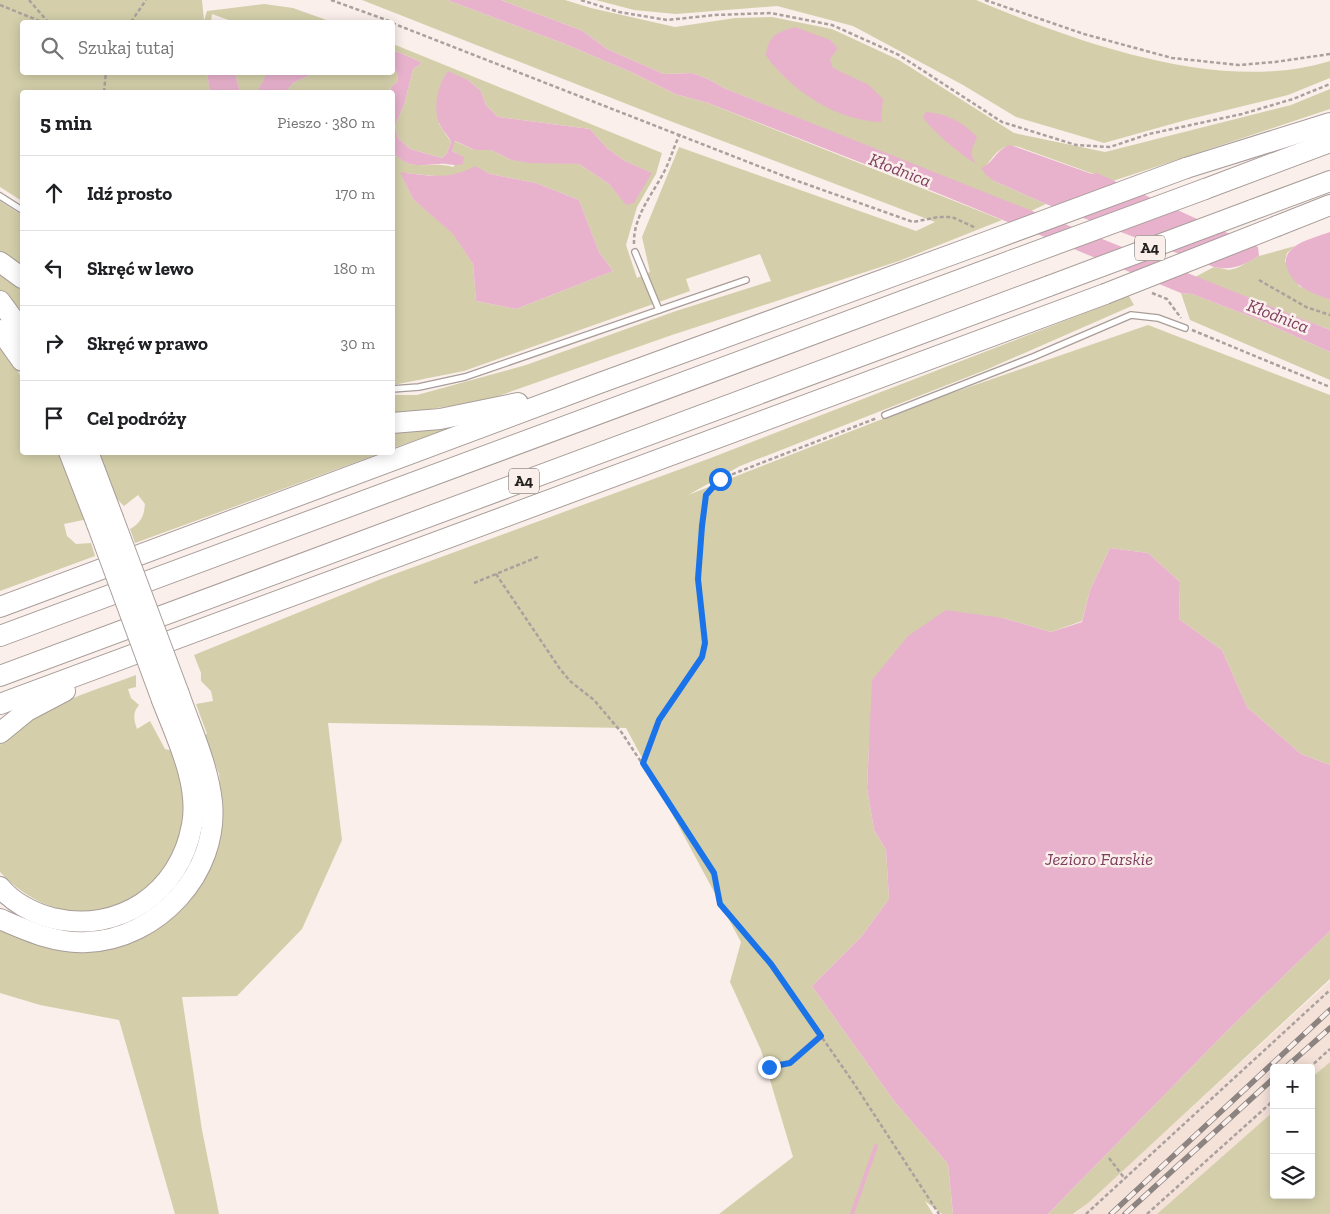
<!DOCTYPE html>
<html lang="pl">
<head>
<meta charset="utf-8">
<style>
  :root { --surface:#fff; --page:#f6f6f6; --text:#202124; --muted:#757577; --line:#e0e0e0 }
  body { margin:0; font-family:"Zilla Slab",serif; background:var(--page); color:var(--text) }
  .controls { position:absolute; right:15px; bottom:15px; display:grid; overflow:hidden; border-radius:5px; box-shadow:0 2px 12px #0003 }
  .controls button { width:45px; height:45px; display:grid; place-items:center; padding:0; border:0; border-bottom:1px solid var(--line); background:var(--surface); color:var(--text); font:25px sans-serif }
  .stop { position:absolute; width:15px; height:15px; margin:-11px; border:4px solid #1a73e8; border-radius:50%; background:#fff }
  .stop.end { background:#1a73e8; border-color:#fff; box-shadow:0 1px 5px #0008 }
  .list { margin:0; padding:0; list-style:none }
  h2 { display:flex; justify-content:space-between; align-items:center; height:65px; margin:0; padding:0 20px; font-size:21px }
  h2 small { font-size:16px; font-weight:400; color:var(--muted) }
  .list li { display:grid; grid-template-columns:32px 1fr auto; gap:15px; align-items:center; box-sizing:border-box; height:75px; padding:0 20px; border-top:1px solid var(--line) }
  .list b { display:block; font-size:19px; white-space:nowrap }
  .list em { font-size:16px; font-style:normal; color:var(--muted) }
  .icon { flex:none; width:28px; height:28px; fill:none; stroke:currentColor; stroke-width:2; stroke-linecap:round; stroke-linejoin:round }
  .map { position:relative; flex:none; width:1330px; height:1214px; overflow:hidden }
  .search { position:absolute; background:var(--surface); box-shadow:0 2px 12px #0003; left:20px; top:20px; width:375px; height:55px; display:flex; align-items:center; gap:12px; box-sizing:border-box; padding:0 18px; border-radius:5px; color:var(--muted); font-size:19px }
  .panel { position:absolute; background:var(--surface); box-shadow:0 2px 12px #0003; left:20px; top:90px; width:375px; height:365px; border-radius:5px }
  .map>svg:first-child { display:block }
  .built { fill:#f4e1d8 }
  .green { fill:#d4cfaa; fill-rule:evenodd }
  .water { fill:#e8b2cd }
  .lines { fill:none; stroke-linecap:round; stroke-linejoin:round }
  .stream { stroke:#e8b2cd; stroke-width:4 }
  .lane-casing { stroke:#a89d99; stroke-width:8 }
  .highway-casing { stroke:#a89d99; stroke-width:22 }
  .path { stroke:#aaa19e; stroke-width:2.5; stroke-dasharray:4 2.5; stroke-linecap:butt }
  .lane { stroke:#fff; stroke-width:5.5 }
  .highway { stroke:#fff; stroke-width:20 }
  .rail-casing { stroke:#8c8481; stroke-width:5.5 }
  .rail { stroke:#faefea; stroke-width:4; stroke-dasharray:11; stroke-linecap:butt }
  .highway-bridge-casing { stroke:#a89d99; stroke-width:22; stroke-linecap:butt }
  .highway-bridge { stroke:#fff; stroke-width:20 }
  .route { stroke:#1a73e8; stroke-width:6 }
  .labels { text-anchor:middle; dominant-baseline:central; stroke-width:5; stroke-linejoin:round; paint-order:stroke }
  .shield { fill:#faefea; stroke:#645d5b; stroke-width:1 }
  .shield-label { font-size:15px; font-weight:bold; fill:#231f1e }
  .water-label { font-size:18px; font-style:italic; fill:#7f3e61; stroke:#faefea }
</style>
</head>
<body>
<div class="map">
<svg width="1330" height="1214" viewBox="0 0 1330 1214">
  <rect width="100%" height="100%" fill="#faefea"/>
  <!-- built -->
  <path class="built" d="M1330 981V1062L1311 1078V1068H1274V1111L1157 1214H1075Z"/>
  <!-- green -->
  <g class="green">
    <path d="M0 0H202L204 21 207 11 264 4 293 8 332 22H234L212 14 211 22H22V72L207 73 210 92H22V201L0 187Z"/>
    <path d="M362 0H447L565 44 631 72 675 94 708 103 1002 220 899 261 672 335 487 400 393 415V395H417L526 365 676 311 771 281 760 254 686 279 690 291 464 371 393 385V152C413 174 429 160 453 167L463 157 452 151 454 141 475 150H491L511 160 579 164 609 184 626 204 651 173 625 161 608 149 590 129 498 117 486 105 481 91 468 80 439 124 451 142 447 153 442 158 410 149 398 138 395 126 405 102 413 69 421 64 419 61 393 50V44L662 153 656 174 637 207 626 245 637 278 650 272 642 237 679 147 916 231 935 222 670 121ZM475 167 490 174 536 183 579 200 599 252 613 271 516 309 476 301 473 264 454 234 413 199 401 173C429 174 448 182 475 167Z"/>
    <path d="M501 0H565L591 8 675 27 735 18 772 17 832 29 899 60 1014 133 1105 152 1291 105 1330 89V109L1113 181 1019 147C1002 143 996 153 986 166L994 181 1046 204 1029 212 724 88 708 79 692 73 664 74 607 49 583 31Z"/>
    <path d="M596 0H976C1077 42 1222 95 1330 61V78L1288 95 1186 120 1104 143 1016 117 963 85 853 26 777 6 676 14 634 10Z"/>
    <path d="M393 69 397 73 398 81 391 87 390 92H286L293 83 314 73 392 72Z"/>
    <path d="M235 73H268L257 92H240Z"/>
    <path d="M0 201 22 215V267L0 251Z"/>
    <path d="M1295 246 1287 253 1285 261 1299 286 1330 300V330L1195 277 1214 267 1229 270 1237 268 1259 256Z"/>
    <path d="M0 272 22 288V316L0 290Z"/>
    <path d="M1181 293 1192 294 1257 319 1330 352V380L1190 320Z"/>
    <path d="M1129 296 1134 305 988 369 740 466 688 495 926 402 1148 325 1330 395V765L1301 754 1247 707 1222 650 1179 619 1180 582 1148 553 1110 548 1090 590 1082 621 1051 632 1003 618 869 745 867 788 874 830 886 850 889 899 861 937 812 986 894 1101 948 1164 953 1214H942L925 1201 933 1214H719L793 1157 761 1050 730 982 741 942 626 728 328 723 342 840 302 929 237 996 182 997 202 1130 219 1214H175L119 1020 40 1005 0 993V928L82 951 130 943 164 923 196 891 214 857 223 816 219 774 204 735 207 734 196 704 213 701 211 691 201 681V673L194 655 381 579 708 459Z"/>
    <path d="M0 344 22 378V452L61 453 88 519 64 524 67 536 76 544 91 543 95 556 0 591Z"/>
    <path d="M454 427 393 448V428Z"/>
    <path d="M97 453H381L135 543 130 529C141 523 144 516 145 504L138 495 124 506 114 496Z"/>
    <path d="M136 675V687L128 689 131 698 139 705C132 713 134 720 137 729L150 721 165 749 173 751C177 763 183 776 184 788 186 811 182 842 170 862 164 874 154 882 144 890 96 927 39 914 0 872V745C23 711 99 689 136 675Z"/>
    <path d="M1330 931V979L1088 1203 1073 1214H1048L1228 1030Z"/>
    <path d="M1330 1062V1214H1157L1274 1111V1195H1311V1078Z"/>
  </g>
  <!-- water -->
  <g class="water">
    <path d="M447 0H501L583 31 607 49 664 74 692 73 708 79 724 88 1330 330V352L1257 319 1192 294 1181 293 903 179 708 103 675 94 631 72 565 44Z"/>
    <path d="M795 27 830 40 838 48 830 59 833 68 869 85 883 99 881 122C837 121 792 91 766 56 768 35 776 33 795 27Z"/>
    <path d="M393 50 419 61 421 64 413 69 405 102 395 126 398 138 410 149 442 158 447 153 451 142C448 135 443 131 440 125 432 109 438 84 448 71L468 80 481 91 486 105 498 117 590 129 608 149 625 161 652 173 634 203 626 205 609 184 579 164 530 163 511 160 491 150H475L455 141 452 151 464 157 463 164C453 167 449 163 440 164 419 165 408 169 393 152L392 92H390L391 87 398 81 397 73 393 69Z"/>
    <path d="M268 72H314V73L293 83 286 92H257Z"/>
    <path d="M207 73H235L240 92H210Z"/>
    <path d="M926 112C945 113 964 122 977 137 973 148 968 152 976 163 966 160 928 127 923 117Z"/>
    <path d="M1010 145 1092 174 1097 173 1258 247 1259 256C1244 265 1232 271 1214 267L1046 204 994 181 986 175 981 168C994 163 995 150 1010 145Z"/>
    <path d="M475 166 490 174 536 183 579 200 599 252 613 271 516 309 476 301 473 264 453 234 413 199 400 172C428 176 450 180 475 166Z"/>
    <path d="M1330 232V300C1311 292 1291 287 1286 264 1285 257 1288 252 1294 247 1303 240 1319 236 1330 232Z"/>
    <path d="M1110 548 1148 553 1180 582 1179 619 1222 650 1247 707 1301 754 1330 765V931L1228 1030 1048 1214H953L948 1164 894 1101 812 986 861 937 889 899 886 850 874 830 867 788 872 680 908 636 946 610 1003 618 1051 632 1082 622 1090 590Z"/>
  </g>
  <g class="lines">
    <!-- stream -->
    <path class="stream" d="M852 1214 876 1146"/>
    <!-- lane casing -->
    <g class="lane-casing">
      <g id="lane">
        <path d="M0 196 22 210"/>
        <path d="M635 252 659 310"/>
        <path d="M392 389 419 387 465 377 746 280"/>
        <path d="M885 415 1033 357 1131 315 1158 318 1185 328"/>
      </g>
    </g>
    <!-- highway casing -->
    <g class="highway-casing">
      <g id="highway">
        <path d="M1186 168 1330 123"/>
        <path d="M1205 189 1330 142"/>
        <path d="M1252 210 1330 181"/>
        <path d="M1277 226 1330 205"/>
        <path d="M0 262 22 278"/>
        <path d="M0 301 22 331"/>
        <path d="M0 330 22 361"/>
        <path d="M392 423 440 419 518 403"/>
        <path d="M69 452 97 524"/>
        <path d="M88 452 113 518"/>
        <path d="M0 607 597 384 978 245"/>
        <path d="M0 636 1013 260"/>
        <path d="M0 676 1049 286"/>
        <path d="M0 704 1105 294"/>
        <path d="M0 733 27 711 65 691"/>
        <path d="M0 887C12 902 33 913 52 918 119 934 180 893 192 825 200 784 176 737 162 700"/>
        <path d="M0 919C28 931 56 944 87 942 158 939 219 873 212 802 208 765 191 729 179 694"/>
      </g>
    </g>
    <!-- path -->
    <g class="path">
      <path d="M29 0 48 22"/>
      <path d="M331 0 392 22"/>
      <path d="M581 0 619 12 667 20 715 15 771 13 832 25 899 55 1002 122 1076 145 1110 147 1149 134 1242 114 1293 99 1330 84"/>
      <path d="M985 0 1084 34 1172 58 1239 65 1275 62 1330 54"/>
      <path d="M0 5 42 22"/>
      <path d="M131 22 146 0"/>
      <path d="M392 23 789 178 913 222 938 217H952L976 228"/>
      <path d="M104 92 106 72"/>
      <path d="M634 244C633 216 653 194 665 170 671 158 674 146 680 134"/>
      <path d="M1259 280 1306 307 1330 315"/>
      <path d="M1152 293 1167 299 1181 318"/>
      <path d="M1192 330 1330 387"/>
      <path d="M496 574 560 669 570 681 594 700 622 733 714 873 720 904 771 964 853 1082 939 1214"/>
      <path d="M474 583 540 556"/>
      <path d="M643 762 659 720 702 657 705 643 698 579 706 495 720 479 877 418"/>
      <path d="M769 1067 790 1063 821 1036"/>
      <path d="M1309 1068 1330 1049"/>
      <path d="M1109 1158 1125 1179"/>
      <path d="M1086 1214 1330 990"/>
      <path d="M1147 1214 1274 1100"/>
    </g>
    <!-- lane -->
    <use href="#lane" class="lane"/>
    <!-- highway -->
    <use href="#highway" class="highway"/>
    <!-- rail casing -->
    <g class="rail-casing">
      <g id="rail">
        <path d="M1285 1068 1330 1028"/>
        <path d="M1111 1214 1330 1010"/>
        <path d="M1125 1214 1274 1078"/>
      </g>
    </g>
    <!-- rail -->
    <use href="#rail" class="rail"/>
    <!-- highway-bridge casing -->
    <g class="highway-bridge-casing">
      <g id="highway-bridge">
        <path d="M978 245 1186 168"/>
        <path d="M1013 260 1205 189"/>
        <path d="M1049 286 1252 210"/>
        <path d="M1105 294 1277 226"/>
        <path d="M113 518 179 694"/>
        <path d="M97 524 162 700"/>
      </g>
    </g>
    <!-- highway-bridge -->
    <use href="#highway-bridge" class="highway-bridge"/>
  </g>
  <g class="lines">
    <!-- route -->
    <path class="route" d="M720 479 706 495 702 526 698 579 705 643 702 657 659 720 643 763 714 873 720 904 771 964 821 1036 790 1063 769 1067"/>
  </g>
  <g class="labels">
    <!-- shield labels -->
    <g class="shield">
      <rect x="1135" y="235.5" width="30" height="25" rx="4"/>
      <rect x="509" y="468.5" width="30" height="25" rx="4"/>
    </g>
    <g class="shield-label">
      <text x="1150" y="248">A4</text>
      <text x="524" y="481">A4</text>
    </g>
    <!-- water labels -->
    <g class="water-label">
      <text transform="translate(900 170) rotate(21)">Kłodnica</text>
      <text transform="translate(1278 316) rotate(21)">Kłodnica</text>
      <text x="1099" y="859">Jezioro Farskie</text>
    </g>
  </g>
</svg>
<div class="controls">
<button>+</button>
<button>−</button>
<button><svg class="icon" aria-label="layers" viewBox="0 0 24 24"><path d="M12 4l9 5-9 5-9-5zM3 14l9 5 9-5"/></svg></button>
</div>
<div class="stop" style="left:720px;top:479px"></div>
<div class="stop end" style="left:769px;top:1067px"></div>
<div class="search"><svg class="icon" aria-label="search" viewBox="0 0 24 24"><circle cx="10" cy="10" r="6"/><path d="M15 15l6 6"/></svg>Szukaj tutaj</div>
<section class="panel">
<h2>5 min<small>Pieszo · 380 m</small></h2>
<ul class="list">
<li><svg class="icon" aria-label="ahead" viewBox="0 0 24 24"><path d="M12 20V5M6 11l6-6 6 6"/></svg><div><b>Idź prosto</b></div><em>170 m</em></li>
<li><svg class="icon" aria-label="left" viewBox="0 0 24 24"><path d="M17 20v-9H6M10 6l-5 5 5 5"/></svg><div><b>Skręć w lewo</b></div><em>180 m</em></li>
<li><svg class="icon" aria-label="right" viewBox="0 0 24 24"><path d="M7 20v-9h11M14 6l5 5-5 5"/></svg><div><b>Skręć w prawo</b></div><em>30 m</em></li>
<li><svg class="icon" aria-label="arrive" viewBox="0 0 24 24"><path d="M6 21V4h12l-3 4 3 4H6"/></svg><div><b>Cel podróży</b></div></li>
</ul>
</section>
</div>
</body>
</html>
